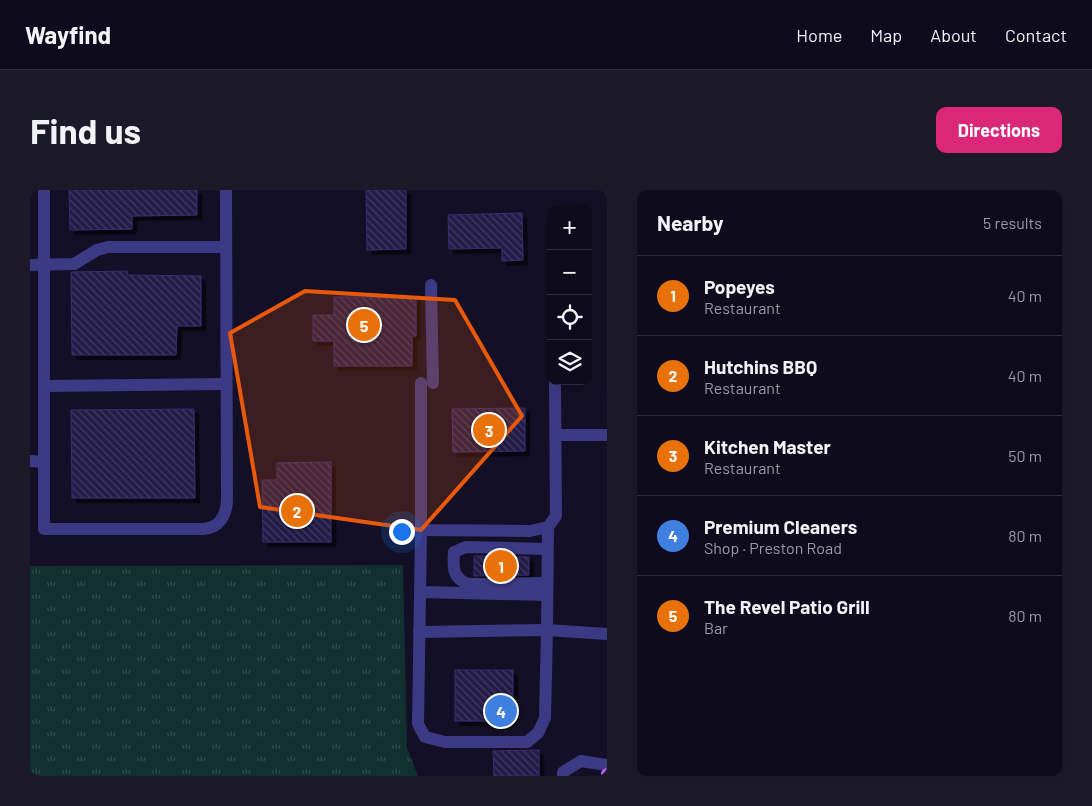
<!DOCTYPE html>
<html lang="en">
<head>
<meta charset="utf-8">
<style>
  :root { --surface:#0e0b1c; --page:#1c1929; --text:#f1f3f6; --muted:#9b9ba3; --line:#2e2b3b; --accent:#db2777 }
  body { margin:0; font-family:Barlow,sans-serif; background:var(--page); color:var(--text) }
  .controls { position:absolute; right:15px; top:15px; display:grid; overflow:hidden; border-radius:10px; box-shadow:0 5px 20px #0002 }
  .controls button { width:45px; height:45px; display:grid; place-items:center; padding:0; border:0; border-bottom:1px solid var(--line); background:var(--surface); color:var(--text); font:25px sans-serif }
  .you { position:absolute; left:371px; top:341px; width:18px; height:18px; margin:-12px; border:4px solid #fff; border-radius:50%; background:#1a73e8; box-shadow:0 0 0 8px #1a73e833 }
  .badge { display:grid; place-items:center; width:32px; height:32px; border-radius:50%; background:var(--accent); color:#fff; font-size:16px; font-weight:700 }
  .pin { position:absolute; translate:-50% -50%; border:2px solid #fff; box-shadow:0 1px 5px #0006 }
  .list { margin:0; padding:0; list-style:none }
  h2 { display:flex; justify-content:space-between; align-items:center; height:65px; margin:0; padding:0 20px; font-size:21px }
  h2 small { font-size:16px; font-weight:400; color:var(--muted) }
  .list li { display:grid; grid-template-columns:32px 1fr auto; gap:15px; align-items:center; box-sizing:border-box; height:80px; padding:0 20px; border-top:1px solid var(--line) }
  .list b { display:block; font-size:19px; white-space:nowrap }
  .list p { margin:0; font-size:16px; white-space:nowrap; color:var(--muted) }
  .list em { font-size:16px; font-style:normal; color:var(--muted) }
  .icon { flex:none; width:28px; height:28px; fill:none; stroke:currentColor; stroke-width:2; stroke-linecap:round; stroke-linejoin:round }
  .map { position:relative; flex:none; width:577px; height:586px; overflow:hidden; border-radius:10px }
  header { display:flex; align-items:center; gap:30px; box-sizing:border-box; height:70px; padding:0 25px; background:var(--surface); border-bottom:1px solid var(--line) }
  header strong { font-size:24px }
  nav { display:flex; gap:28px; margin-inline-start:auto; font-size:18px }
  .intro { display:flex; align-items:center; justify-content:space-between; box-sizing:border-box; height:120px; padding:0 30px }
  h1 { margin:0; font-size:35px }
  .button { padding:12px 22px; border-radius:10px; background:var(--accent); color:#fff; font-size:18px; font-weight:700 }
  main { display:flex; gap:30px; padding:0 30px }
  aside { flex:1; background:var(--surface); border-radius:10px; box-shadow:0 5px 20px #0002 }
  .map>svg:first-child { display:block }
  .grass { fill:url(#grass-tufts) }
  .building { fill:url(#building-back-hatch); stroke:#3b2d73; filter:url(#shadow) }
  .lines { fill:none; stroke-linecap:round; stroke-linejoin:round }
  .minor { stroke:#3d3a85; stroke-width:12 }
  .major { stroke:#c25bff; stroke-width:12 }
  .marked { fill:#e8590c; fill-opacity:0.2; stroke:#e8590c; stroke-width:4; stroke-linejoin:round }
</style>
</head>
<body>
<header>
<strong>Wayfind</strong>
<nav><a>Home</a><a>Map</a><a>About</a><a>Contact</a></nav>
</header>
<div class="intro"><h1>Find us</h1><a class="button">Directions</a></div>
<main>
<div class="map">
<svg width="577" height="586" viewBox="0 0 577 586">
  <defs>
    <pattern id="grass-tufts" width="24" height="20" patternUnits="userSpaceOnUse" patternTransform="scale(1.25)"><rect width="24" height="20" fill="#12302f"/><path d="M3 7l-1-3M5 7V3M7 7l1-3M15 17l-1-3M17 17v-4M19 17l1-3" fill="none" stroke="#344d4e"/></pattern>
    <pattern id="building-back-hatch" width="6" height="6" patternUnits="userSpaceOnUse" patternTransform="scale(1.25)"><rect width="6" height="6" fill="#241b47"/><path d="M-1 5l2 2M0 0l6 6M5-1l2 2" fill="none" stroke="#433b63"/></pattern>
    <filter id="shadow"><feDropShadow dx="4.5" dy="4.5" stdDeviation="0" flood-color="#0009"/></filter>
  </defs>
  <rect width="100%" height="100%" fill="#130f26"/>
  <!-- grass -->
  <path class="grass" d="M373 375 377 558 388 586H0V376Z"/>
  <!-- building -->
  <g class="building">
    <path d="M39 0H167V25L102 26V39L40 40Z"/>
    <path d="M336 0H376V59L337 60Z"/>
    <path d="M492 23 493 70 472 71V58L419 59 418 25Z"/>
    <path d="M97 81 98 85 171 86V136H147L146 165H42L41 82Z"/>
    <path d="M304 107H386V146H382V176H304V151H283V125H304Z"/>
    <path d="M495 218V261L423 262 422 219Z"/>
    <path d="M164 219 165 308H42L41 220Z"/>
    <path d="M301 272V352H233L232 290H247V273Z"/>
    <path d="M444 366 499 367V385L444 386Z"/>
    <rect x="425" y="480" width="58" height="51"/>
    <path d="M509 560V586H464L463 561Z"/>
  </g>
  <g class="lines">
    <!-- minor -->
    <g class="minor">
      <path d="M14 0V339H173C189 338 196 326 197 311L196 0"/>
      <path d="M0 75 44 74 67 60 78 57H196"/>
      <path d="M401 95 403 193"/>
      <path d="M391 193V340L500 341 518 337 526 326 525 192"/>
      <path d="M14 196 196 194"/>
      <path d="M526 245H577"/>
      <path d="M0 271 14 272"/>
      <path d="M518 337 517 440 577 444"/>
      <path d="M517 393 438 394C422 388 423 377 424 362L436 357 517 359"/>
      <path d="M390 402 517 405"/>
      <path d="M389 442 517 440 515 528 508 543 497 552H415L395 547 388 534 391 340"/>
      <path d="M533 586V582L551 571 577 575"/>
    </g>
    <!-- major -->
    <path class="major" d="M577 586V584"/>
  </g>
  <!-- marked area -->
  <path class="marked" d="M275 101 425 110 492 226 391 340 230 317 200 143Z"/>
</svg>
<div class="controls">
<button>+</button>
<button>−</button>
<button><svg class="icon" aria-label="locate" viewBox="0 0 24 24"><circle cx="12" cy="12" r="6"/><path d="M12 2v4M12 18v4M2 12h4M18 12h4"/></svg></button>
<button><svg class="icon" aria-label="layers" viewBox="0 0 24 24"><path d="M12 4l9 5-9 5-9-5zM3 14l9 5 9-5"/></svg></button>
</div>
<div class="you"></div>
<div class="pin badge" style="left:471px;top:376px;background:#e8710a">1</div>
<div class="pin badge" style="left:267px;top:321px;background:#e8710a">2</div>
<div class="pin badge" style="left:459px;top:240px;background:#e8710a">3</div>
<div class="pin badge" style="left:471px;top:521px;background:#3f7fe0">4</div>
<div class="pin badge" style="left:334px;top:135px;background:#e8710a">5</div>
</div>
<aside>
<h2>Nearby<small>5 results</small></h2>
<ul class="list">
<li><span class="badge" style="background:#e8710a">1</span><div><b>Popeyes</b><p>Restaurant</p></div><em>40 m</em></li>
<li><span class="badge" style="background:#e8710a">2</span><div><b>Hutchins BBQ</b><p>Restaurant</p></div><em>40 m</em></li>
<li><span class="badge" style="background:#e8710a">3</span><div><b>Kitchen Master</b><p>Restaurant</p></div><em>50 m</em></li>
<li><span class="badge" style="background:#3f7fe0">4</span><div><b>Premium Cleaners</b><p>Shop · Preston Road</p></div><em>80 m</em></li>
<li><span class="badge" style="background:#e8710a">5</span><div><b>The Revel Patio Grill</b><p>Bar</p></div><em>80 m</em></li>
</ul>
</aside>
</main>
</body>
</html>
